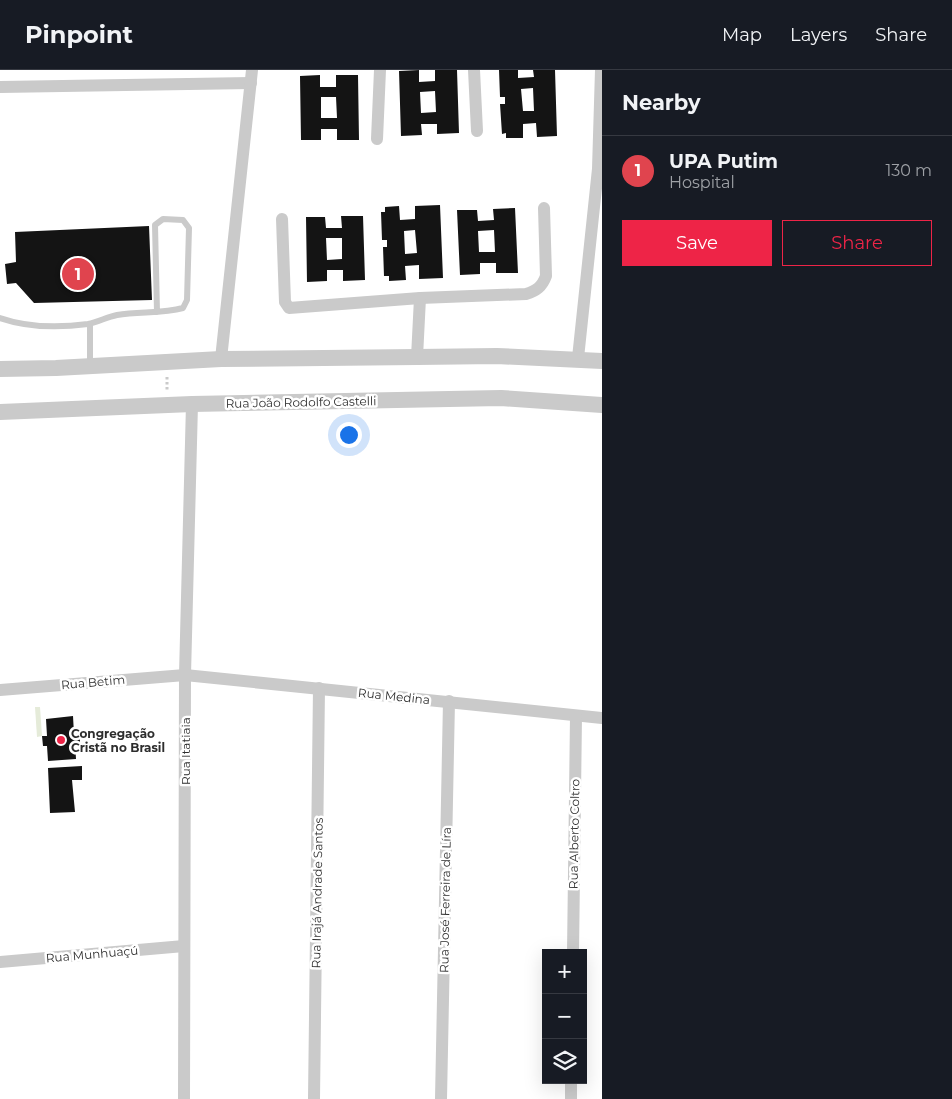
<!DOCTYPE html>
<html lang="en">
<head>
<meta charset="utf-8">
<style>
  :root { --surface:#171b24; --page:#20242c; --text:#f1f3f6; --muted:#9ea1a6; --line:#363941; --accent:#ee2447 }
  body { margin:0; font-family:Montserrat,sans-serif; background:var(--page); color:var(--text) }
  .controls { position:absolute; right:15px; bottom:15px; display:grid; overflow:hidden; border-radius:0px; box-shadow:0 5px 20px #0002 }
  .controls button { width:45px; height:45px; display:grid; place-items:center; padding:0; border:0; border-bottom:1px solid var(--line); background:var(--surface); color:var(--text); font:25px sans-serif }
  .you { position:absolute; left:348px; top:364px; width:18px; height:18px; margin:-12px; border:4px solid #fff; border-radius:50%; background:#1a73e8; box-shadow:0 0 0 8px #1a73e833 }
  .badge { display:grid; place-items:center; width:32px; height:32px; border-radius:50%; background:var(--accent); color:#fff; font-size:16px; font-weight:700 }
  .pin { position:absolute; translate:-50% -50%; border:2px solid #fff; box-shadow:0 1px 5px #0006 }
  .list { margin:0; padding:0; list-style:none }
  h2 { display:flex; justify-content:space-between; align-items:center; height:65px; margin:0; padding:0 20px; font-size:21px }
  h2 small { font-size:16px; font-weight:400; color:var(--muted) }
  .list li { display:grid; grid-template-columns:32px 1fr auto; gap:15px; align-items:center; box-sizing:border-box; height:70px; padding:0 20px; border-top:1px solid var(--line) }
  .list b { display:block; font-size:19px; white-space:nowrap }
  .list p { margin:0; font-size:16px; white-space:nowrap; color:var(--muted) }
  .list em { font-size:16px; font-style:normal; color:var(--muted) }
  .actions { display:flex; gap:10px; padding:15px 20px }
  .actions a { flex:1; padding:11px 0; border:1px solid var(--accent); border-radius:0px; text-align:center; font-size:18px; color:var(--accent) }
  .actions .main { background:var(--accent); color:#fff }
  .icon { flex:none; width:28px; height:28px; fill:none; stroke:currentColor; stroke-width:2; stroke-linecap:round; stroke-linejoin:round }
  .map { position:relative; flex:none; width:602px; height:1029px; overflow:hidden }
  header { display:flex; align-items:center; gap:30px; box-sizing:border-box; height:70px; padding:0 25px; background:var(--surface); border-bottom:1px solid var(--line) }
  header strong { font-size:24px }
  nav { display:flex; gap:28px; margin-inline-start:auto; font-size:18px }
  main { display:flex }
  aside { flex:1; background:var(--surface) }
  .map>svg:first-child { display:block }
  .green { fill:#e5ebd9 }
  .building { fill:#141414; fill-rule:evenodd }
  .lines { fill:none; stroke-linecap:round; stroke-linejoin:round }
  .path { stroke:#cacaca; stroke-width:3; stroke-dasharray:2.5 2.5; stroke-linecap:butt }
  .service { stroke:#cacaca; stroke-width:6 }
  .minor { stroke:#cacaca; stroke-width:12 }
  .tertiary { stroke:#cacaca; stroke-width:16 }
  .poi-dot { fill:#ee2447; stroke:#fff; stroke-width:2 }
  .labels { text-anchor:middle; dominant-baseline:central; stroke-width:5; stroke-linejoin:round; paint-order:stroke }
  .street-label { font-size:12px; fill:#2d2d2d; stroke:#fff }
  .poi-label { font-size:12px; font-weight:bold; fill:#2d2d2d; stroke:#fff; text-anchor:start }
</style>
</head>
<body>
<header>
<strong>Pinpoint</strong>
<nav><a>Map</a><a>Layers</a><a>Share</a></nav>
</header>
<main>
<div class="map">
<svg width="602" height="1029" viewBox="0 0 602 1029">
  <rect width="100%" height="100%" fill="#fff"/>
  <!-- green -->
  <path class="green" d="M35 637H40L42 666 37 667Z"/>
  <!-- building -->
  <g class="building">
    <path d="M419 0V12L435 11V0H457L459 63 437 64V54H421L422 65 401 66 399 1ZM435 21 436 42 421 43 420 22Z"/>
    <path d="M499 0H518V8L534 7 533 0H555L557 66 537 67 536 53 523 54V68H506V63L502 64 500 34H505V27H500ZM533 18 534 41H523L521 19Z"/>
    <path d="M320 5V17H336V5H358L359 70H337V59H321V70H301L300 6ZM321 27H336L337 48H321Z"/>
    <path d="M440 135 443 208 419 209V195L405 196 406 210 389 211V206H384L383 177H387V170H382L381 142H385V137L399 136 400 150 415 149V136ZM415 160 417 183 405 184 404 161Z"/>
    <path d="M515 138 518 203H496V193H480V204L460 205 457 140H477L478 151 494 150 493 139ZM494 160 495 182H479L478 161Z"/>
    <path d="M341 146H363L365 210 343 211V200H327V211L307 212 306 147H325L326 158H342ZM326 168H342V189L327 190Z"/>
    <path d="M149 156 152 230 34 233 16 213 7 214 5 194 16 192 15 162Z"/>
    <path d="M73 646 74 664 80 663V673H75L76 689 48 691 47 676H43L42 666H47L46 649Z"/>
    <path d="M82 696V710H72L75 742 50 743 48 698Z"/>
  </g>
  <g class="lines">
    <!-- path -->
    <path class="path" d="M167 307V320"/>
    <!-- service -->
    <g class="service">
      <path d="M0 248C29 258 58 258 88 254 98 252 107 247 117 245 139 241 162 244 183 238L187 230 189 158 183 150 163 149 155 155 157 242"/>
      <path d="M90 254V295"/>
    </g>
    <!-- minor -->
    <g class="minor">
      <path d="M474 0 477 61"/>
      <path d="M0 17 251 13"/>
      <path d="M377 69 380 0"/>
      <path d="M282 149 285 232 289 238 420 228 526 224C536 221 542 217 546 206L544 138"/>
      <path d="M417 287 420 228"/>
      <path d="M578 288 598 99 601 0"/>
      <path d="M221 289 252 0"/>
      <path d="M0 620 185 605 602 648"/>
      <path d="M573 883 576 646"/>
      <path d="M0 892 184 876"/>
      <path d="M184 1029 185 605 192 334"/>
      <path d="M314 1029 319 618"/>
      <path d="M441 1029 449 631"/>
      <path d="M571 1029V1010"/>
    </g>
    <!-- tertiary -->
    <g class="tertiary">
      <path d="M0 299 56 298 221 289 417 287 497 286 602 291"/>
      <path d="M0 342 192 334 501 328 602 335"/>
    </g>
  </g>
  <!-- markers -->
  <circle class="poi-dot" cx="61" cy="670" r="5"/>
  <g class="labels">
    <!-- street labels -->
    <g class="street-label">
      <text transform="translate(301 332) rotate(-1)">Rua João Rodolfo Castelli</text>
      <text transform="translate(93 612) rotate(-5)">Rua Betim</text>
      <text transform="translate(394 626) rotate(6)">Rua Medina</text>
      <text transform="translate(185 681) rotate(-90)">Rua Itatiaia</text>
      <text transform="translate(574 764) rotate(-89)">Rua Alberto Coltro</text>
      <text transform="translate(317 823) rotate(-89)">Rua Irajá Andrade Santos</text>
      <text transform="translate(445 830) rotate(-89)">Rua José Ferreira de Líra</text>
      <text transform="translate(92 884) rotate(-5)">Rua Munhuaçú</text>
    </g>
    <!-- poi labels -->
    <g class="poi-label">
      <text x="71" y="663">Congregação<tspan x="71" dy="14">Cristã no Brasil</tspan></text>
    </g>
  </g>
</svg>
<div class="controls">
<button>+</button>
<button>−</button>
<button><svg class="icon" aria-label="layers" viewBox="0 0 24 24"><path d="M12 4l9 5-9 5-9-5zM3 14l9 5 9-5"/></svg></button>
</div>
<div class="you"></div>
<div class="pin badge" style="left:78px;top:204px;background:#e0444e">1</div>
</div>
<aside>
<h2>Nearby<small></small></h2>
<ul class="list">
<li><span class="badge" style="background:#e0444e">1</span><div><b>UPA Putim</b><p>Hospital</p></div><em>130 m</em></li>
</ul>
<div class="actions"><a class="main">Save</a><a>Share</a></div>
</aside>
</main>
</body>
</html>
